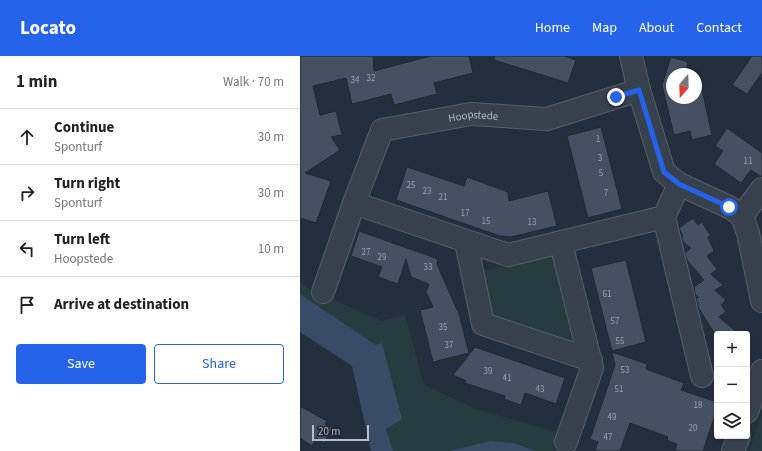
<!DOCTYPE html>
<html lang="en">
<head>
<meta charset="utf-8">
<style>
  :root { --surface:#fff; --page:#f6f6f6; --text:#222; --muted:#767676; --line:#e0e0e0; --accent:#2563eb }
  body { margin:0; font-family:"Source Sans 3",sans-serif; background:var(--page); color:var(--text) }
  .controls { position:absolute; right:12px; bottom:12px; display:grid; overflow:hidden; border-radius:4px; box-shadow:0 1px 3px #0004 }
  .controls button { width:36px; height:36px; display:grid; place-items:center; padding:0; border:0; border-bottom:1px solid var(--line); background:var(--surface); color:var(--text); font:20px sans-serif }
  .compass { position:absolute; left:366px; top:12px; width:36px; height:36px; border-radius:50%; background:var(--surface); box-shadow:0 1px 3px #0004; rotate:199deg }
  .scale { position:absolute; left:12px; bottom:10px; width:57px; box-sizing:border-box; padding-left:4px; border:2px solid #b4bcc9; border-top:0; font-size:11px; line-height:14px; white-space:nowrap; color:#b4bcc9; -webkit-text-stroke:3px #1d2633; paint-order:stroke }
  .stop { position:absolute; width:12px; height:12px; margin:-9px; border:3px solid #2563eb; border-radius:50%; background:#fff }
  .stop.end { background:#2563eb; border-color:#fff; box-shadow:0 1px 4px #0008 }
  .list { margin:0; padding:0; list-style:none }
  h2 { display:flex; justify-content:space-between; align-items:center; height:52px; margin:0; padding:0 16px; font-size:17px }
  h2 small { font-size:13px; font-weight:400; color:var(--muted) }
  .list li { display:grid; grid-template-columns:26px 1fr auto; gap:12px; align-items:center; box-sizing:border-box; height:56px; padding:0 16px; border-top:1px solid var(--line) }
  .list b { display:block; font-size:15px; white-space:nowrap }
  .list p { margin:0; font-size:13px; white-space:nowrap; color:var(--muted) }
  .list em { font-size:13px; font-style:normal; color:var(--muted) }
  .actions { display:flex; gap:8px; padding:12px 16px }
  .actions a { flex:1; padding:9px 0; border:1px solid var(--accent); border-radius:4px; text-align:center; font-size:14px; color:var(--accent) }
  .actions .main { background:var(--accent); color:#fff }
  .icon { flex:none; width:22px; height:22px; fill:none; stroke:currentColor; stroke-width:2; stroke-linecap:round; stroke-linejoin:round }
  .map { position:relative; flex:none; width:462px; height:395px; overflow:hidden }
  header { display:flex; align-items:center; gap:24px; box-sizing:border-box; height:56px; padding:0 20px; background:var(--accent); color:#fff }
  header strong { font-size:19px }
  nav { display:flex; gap:22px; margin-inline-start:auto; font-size:14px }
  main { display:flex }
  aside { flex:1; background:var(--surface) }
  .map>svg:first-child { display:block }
  .green { fill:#263c3f }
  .water { fill:#394c67 }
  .building { fill:#455162; stroke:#1f2835 }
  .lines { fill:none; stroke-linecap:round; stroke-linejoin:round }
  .minor-casing { stroke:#565f6c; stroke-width:24 }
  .minor { stroke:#38414e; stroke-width:22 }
  .route { stroke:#2563eb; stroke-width:5 }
  .labels { text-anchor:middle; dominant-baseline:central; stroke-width:4; stroke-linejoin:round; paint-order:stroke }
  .number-label { font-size:9px; fill:#98a1af }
  .street-label { font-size:11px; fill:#b4bcc9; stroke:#1d2633 }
</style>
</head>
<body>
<header>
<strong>Locato</strong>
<nav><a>Home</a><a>Map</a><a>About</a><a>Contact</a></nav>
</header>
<main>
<aside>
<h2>1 min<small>Walk · 70 m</small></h2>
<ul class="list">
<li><svg class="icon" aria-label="ahead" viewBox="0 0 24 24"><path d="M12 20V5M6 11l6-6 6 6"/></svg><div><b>Continue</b><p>Sponturf</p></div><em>30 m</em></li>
<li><svg class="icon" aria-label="right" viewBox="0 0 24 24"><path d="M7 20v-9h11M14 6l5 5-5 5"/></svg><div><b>Turn right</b><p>Sponturf</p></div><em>30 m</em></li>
<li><svg class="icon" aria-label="left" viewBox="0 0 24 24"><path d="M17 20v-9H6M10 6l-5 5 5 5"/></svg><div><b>Turn left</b><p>Hoopstede</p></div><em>10 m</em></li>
<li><svg class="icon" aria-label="arrive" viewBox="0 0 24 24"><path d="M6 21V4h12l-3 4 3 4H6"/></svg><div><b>Arrive at destination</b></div></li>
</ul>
<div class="actions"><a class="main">Save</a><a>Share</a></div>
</aside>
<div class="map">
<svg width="462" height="395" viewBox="0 0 462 395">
  <rect width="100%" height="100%" fill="#242f3e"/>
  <!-- green -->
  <g class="green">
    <path d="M253 200 273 282 270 290 190 264 182 215Z"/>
    <path d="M0 226 12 235 82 265 105 259 124 329 176 353 260 377 253 395H236L214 387 190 385 149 395H93L86 373 82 287 76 289 0 238Z"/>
    <path d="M462 357V395H449Z"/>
  </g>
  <!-- water -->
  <g class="water">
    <path d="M0 238 76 289 82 287 102 363 86 373 93 395H71L52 310 0 276Z"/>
    <path d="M190 385 214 387 236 395H149Z"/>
  </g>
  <!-- building -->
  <g class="building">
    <path d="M0 0H73L74 15 131 0H169L173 17 134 27 137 38 94 49 91 38 52 48 46 22 13 30 20 59 36 55 42 79 31 81 40 94 5 117 31 125 16 167 0 162Z"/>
    <path d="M195 0H264L276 4 268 27 194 4Z"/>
    <path d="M452 0H462V17L447 38 432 29Z"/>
    <path d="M371 1 388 6 385 18H372V42H396V30L401 29 412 79 392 84 390 75 374 79 362 29Z"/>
    <path d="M301 71 322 153 288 162 267 80Z"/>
    <path d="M427 72 462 97V121L451 114 441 127 414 108 423 95 415 90Z"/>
    <path d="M107 111 164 130 167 121 208 136 209 145 248 135 257 170 211 181 200 180 96 144Z"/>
    <path d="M393 162 398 169 402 166 410 179 408 181 414 195 407 200 417 213 411 218 423 229 415 234 426 244 421 249 426 256 419 261 439 278H415L399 253 396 241 399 242 395 238 394 231 404 224 387 204 385 197 391 192 383 186 382 181 383 180 379 172Z"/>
    <path d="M59 175 138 203 137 208 157 254H158L169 297 133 306 120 254 133 251 126 236 129 228 111 221 106 203 98 228 78 221 82 211 51 200Z"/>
    <path d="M326 204 346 286 312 295 291 212Z"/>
    <path d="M175 291 265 322 256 348 225 337 221 349 204 343 205 340 165 327 166 325 153 319Z"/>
    <path d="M312 296 347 308 346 313 384 327 381 334 417 346V353L403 395H375L377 388 367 384 368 381 330 367 320 395H295L298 386 290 383 315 309Z"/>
    <path d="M0 350 27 365 25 368 33 372 24 387 16 382 12 390 0 382Z"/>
  </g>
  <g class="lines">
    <!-- minor casing -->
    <g class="minor-casing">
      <g id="minor">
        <path d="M331 0 339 34 364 116 379 128 429 151 442 160 448 177 462 245"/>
        <path d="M54 147 208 199 364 161 379 128"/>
        <path d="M442 160 462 133"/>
        <path d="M364 161 402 320"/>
        <path d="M166 186 183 268 291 304"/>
        <path d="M261 187 292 312 266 386"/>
        <path id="s1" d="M23 236 54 147 82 74 171 58 247 63 339 34"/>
        <path d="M447 356 462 315"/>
        <path d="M433 395 439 380"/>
      </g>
    </g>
    <!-- minor -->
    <use href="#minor" class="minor"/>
  </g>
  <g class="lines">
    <!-- route -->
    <path class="route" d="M316 41 339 34 364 116 379 128 429 151"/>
  </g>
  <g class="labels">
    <!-- number labels -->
    <g class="number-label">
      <text x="71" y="22">32</text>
      <text x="55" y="24">34</text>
      <text x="298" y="83">1</text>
      <text x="300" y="102">3</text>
      <text x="448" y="105">11</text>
      <text x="301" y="117">5</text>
      <text x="111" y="129">25</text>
      <text x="127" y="135">23</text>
      <text x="306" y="137">7</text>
      <text x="143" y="141">21</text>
      <text x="165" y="157">17</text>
      <text x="186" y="165">15</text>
      <text x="232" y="166">13</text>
      <text x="66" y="196">27</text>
      <text x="82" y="201">29</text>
      <text x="128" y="211">33</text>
      <text x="307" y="238">61</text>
      <text x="315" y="265">57</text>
      <text x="143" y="271">35</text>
      <text x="320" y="285">55</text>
      <text x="149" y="289">37</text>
      <text x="325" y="314">53</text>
      <text x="188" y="315">39</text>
      <text x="207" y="322">41</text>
      <text x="240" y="333">43</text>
      <text x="319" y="333">51</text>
      <text x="398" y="349">18</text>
      <text x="312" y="361">49</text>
      <text x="393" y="372">20</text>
      <text x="308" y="381">47</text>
    </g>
    <!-- street labels -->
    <g class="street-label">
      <text stroke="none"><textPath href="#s1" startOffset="265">Hoopstede</textPath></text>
    </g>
  </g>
</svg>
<div class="controls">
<button>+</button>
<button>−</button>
<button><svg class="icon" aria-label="layers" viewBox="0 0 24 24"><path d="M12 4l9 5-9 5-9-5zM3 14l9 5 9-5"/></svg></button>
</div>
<svg class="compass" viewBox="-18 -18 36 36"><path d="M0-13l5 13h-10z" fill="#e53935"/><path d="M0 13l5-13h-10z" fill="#767676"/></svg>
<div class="scale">20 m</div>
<div class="stop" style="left:429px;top:151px"></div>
<div class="stop end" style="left:316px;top:41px"></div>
</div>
</main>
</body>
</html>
